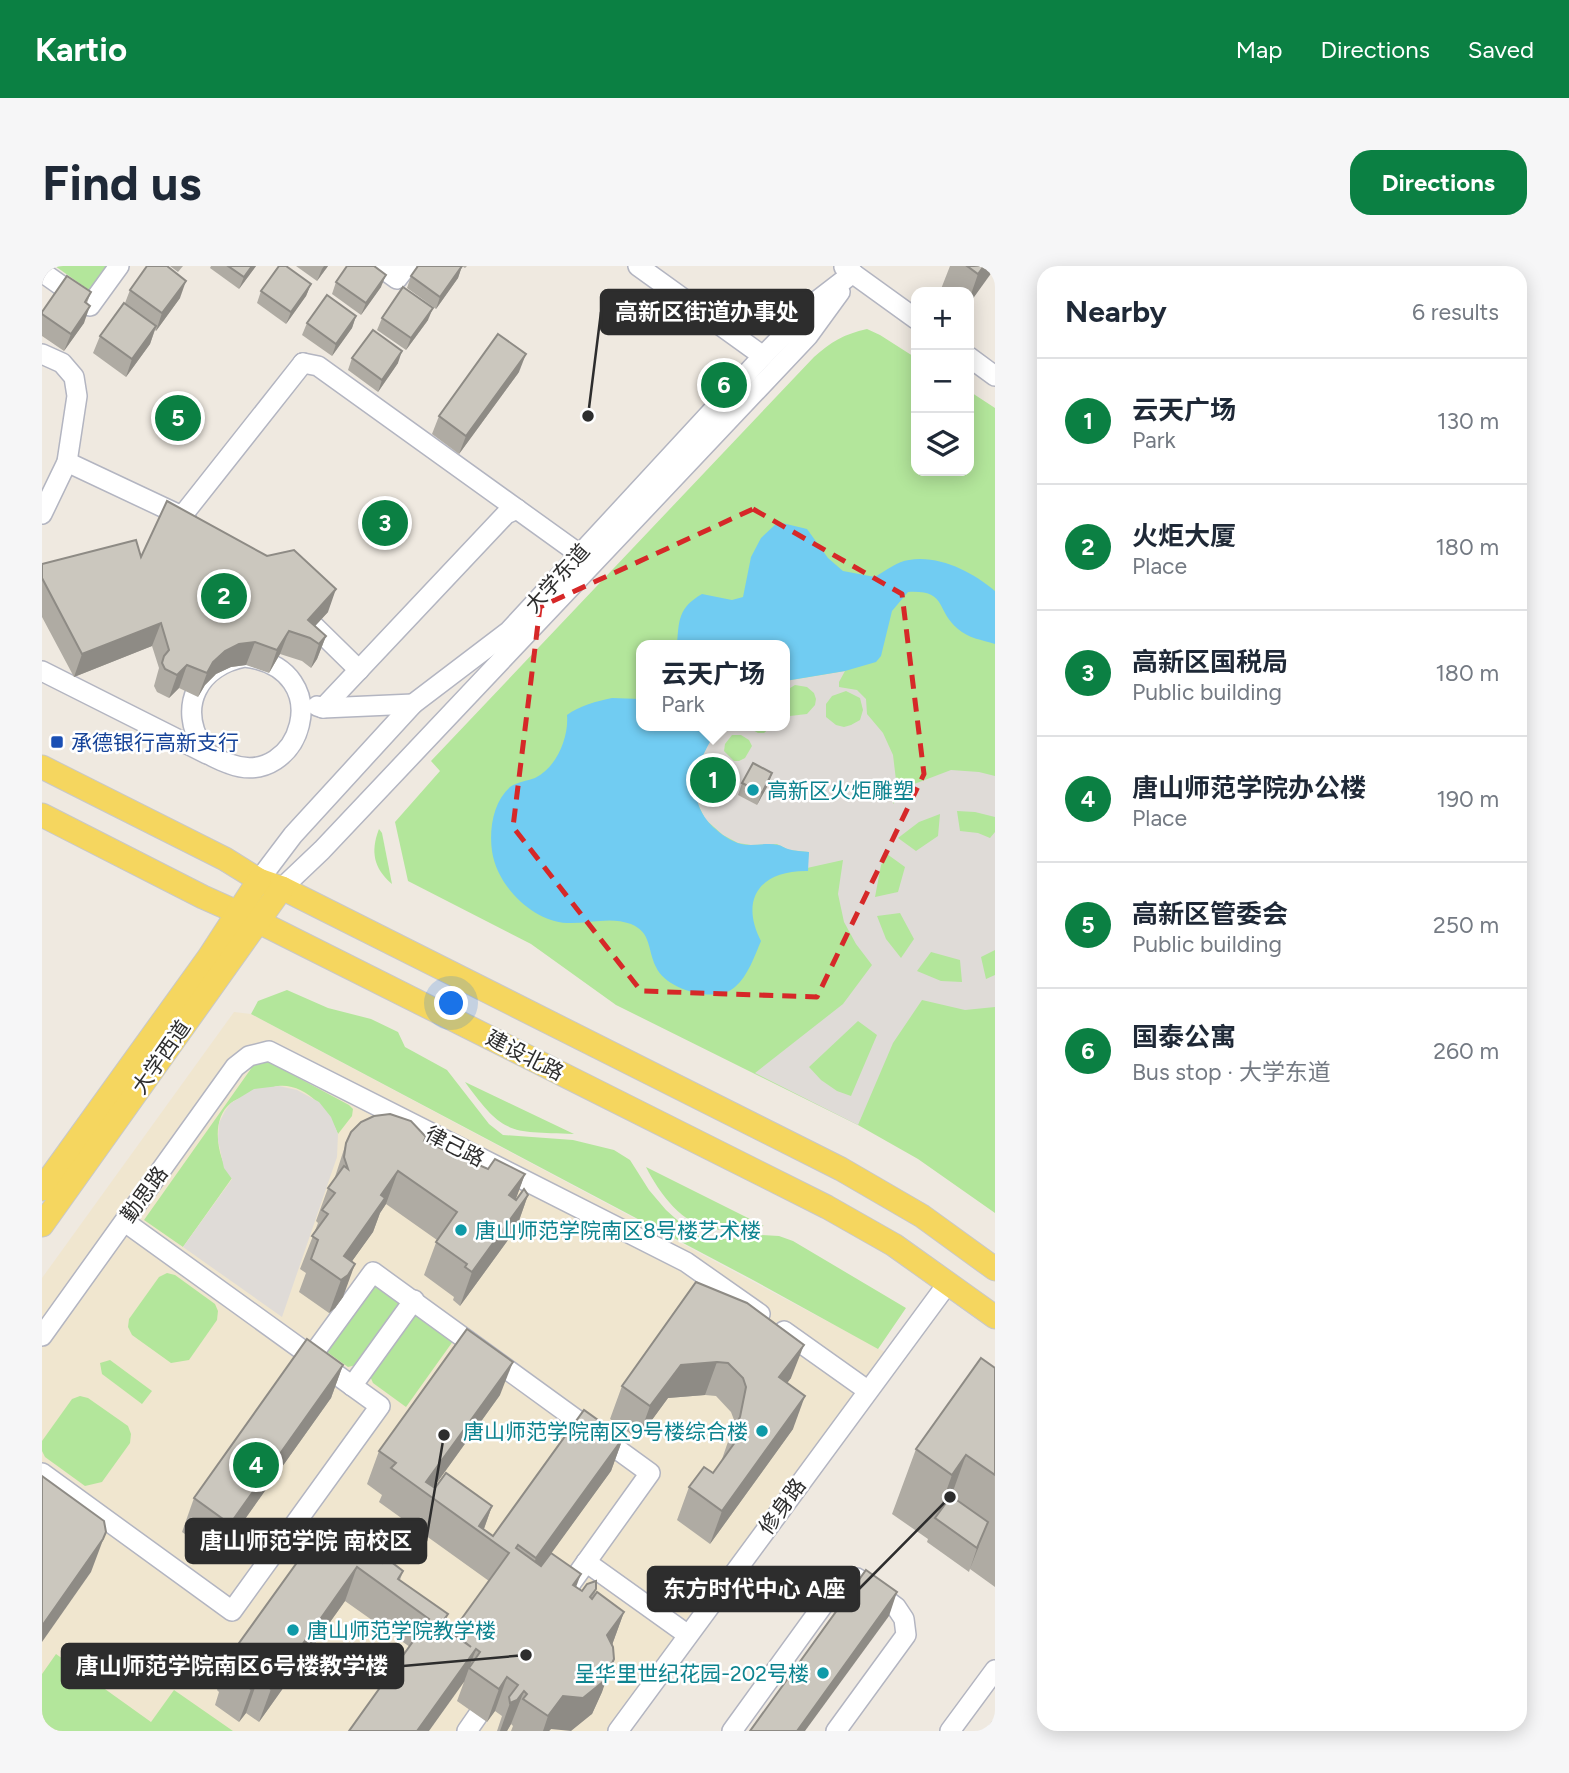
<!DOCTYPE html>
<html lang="en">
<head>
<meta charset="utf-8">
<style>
  :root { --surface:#fff; --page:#f6f6f7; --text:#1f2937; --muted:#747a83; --line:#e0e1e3; --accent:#0b8043 }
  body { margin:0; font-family:Figtree,"Noto Sans SC",sans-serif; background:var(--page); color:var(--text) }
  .controls { position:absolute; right:21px; top:21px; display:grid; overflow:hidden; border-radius:14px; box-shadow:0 4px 18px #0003 }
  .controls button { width:63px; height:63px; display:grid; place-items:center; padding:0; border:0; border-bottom:2px solid var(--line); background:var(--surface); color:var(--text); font:35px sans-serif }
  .you { position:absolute; left:410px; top:738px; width:24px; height:24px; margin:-18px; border:5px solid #fff; border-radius:50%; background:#1a73e8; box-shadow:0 0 0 10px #1a73e833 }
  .badge { display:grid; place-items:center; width:46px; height:46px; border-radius:50%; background:var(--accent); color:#fff; font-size:23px; font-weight:700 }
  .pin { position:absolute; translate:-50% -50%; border:4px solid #fff; box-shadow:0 2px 7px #0006 }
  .popup { position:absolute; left:594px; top:374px; width:154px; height:91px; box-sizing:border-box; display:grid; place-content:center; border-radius:14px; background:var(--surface); filter:drop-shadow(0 2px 5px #0005); font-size:23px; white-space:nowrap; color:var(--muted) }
  .popup b { font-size:26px; color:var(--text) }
  .popup::after { content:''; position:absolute; left:50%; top:100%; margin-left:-14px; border:14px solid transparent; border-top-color:var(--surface) }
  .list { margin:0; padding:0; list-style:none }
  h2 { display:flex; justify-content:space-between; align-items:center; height:91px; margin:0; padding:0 28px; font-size:30px }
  h2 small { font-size:23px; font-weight:400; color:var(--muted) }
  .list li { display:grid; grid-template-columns:46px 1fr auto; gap:21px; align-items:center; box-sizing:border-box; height:126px; padding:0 28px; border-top:2px solid var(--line) }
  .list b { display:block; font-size:26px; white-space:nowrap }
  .list p { margin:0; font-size:23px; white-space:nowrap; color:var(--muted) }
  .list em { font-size:23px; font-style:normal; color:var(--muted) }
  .icon { flex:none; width:38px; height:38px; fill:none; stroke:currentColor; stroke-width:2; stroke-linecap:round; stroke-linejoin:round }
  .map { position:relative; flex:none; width:953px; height:1465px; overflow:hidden; border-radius:21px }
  header { display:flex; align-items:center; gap:42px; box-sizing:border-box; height:98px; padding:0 35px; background:var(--accent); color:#fff }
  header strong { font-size:33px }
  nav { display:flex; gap:38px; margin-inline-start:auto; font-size:24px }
  .intro { display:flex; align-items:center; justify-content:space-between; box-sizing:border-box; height:168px; padding:0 42px }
  h1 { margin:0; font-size:49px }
  .button { padding:18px 32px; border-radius:21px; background:var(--accent); color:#fff; font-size:24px; font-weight:700 }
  main { display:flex; gap:42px; padding:0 42px }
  aside { flex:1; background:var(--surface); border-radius:21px; box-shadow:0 4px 18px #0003 }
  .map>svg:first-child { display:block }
  .education { fill:#f0e6cf }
  .green { fill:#b3e69b; fill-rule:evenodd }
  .plaza { fill:#dfdbd7; fill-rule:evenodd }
  .water { fill:#71ccf2 }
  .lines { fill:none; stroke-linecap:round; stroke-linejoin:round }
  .minor-casing { stroke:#b3b5c1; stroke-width:22 }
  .major-casing { stroke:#c8c8c8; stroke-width:25 }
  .minor { stroke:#fff; stroke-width:19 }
  .major { stroke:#f5d65f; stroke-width:23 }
  .wall { fill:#afaba3 }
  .shaded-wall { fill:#8e8b85 }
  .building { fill:#cbc7be; stroke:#8e8b85; stroke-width:2 }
  .marked { fill:none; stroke:#d62828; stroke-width:5; stroke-dasharray:14 9; stroke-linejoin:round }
  .transit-dot { fill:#1a4fb4; stroke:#fff; stroke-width:2.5 }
  .culture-dot { fill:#0f9aa8; stroke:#fff; stroke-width:2.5 }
  .labels { text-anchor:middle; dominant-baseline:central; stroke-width:5; stroke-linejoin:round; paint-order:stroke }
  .street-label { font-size:21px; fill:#2d2d2d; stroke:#fff }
  .transit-label { font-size:21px; fill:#164399; stroke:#fff; text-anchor:start }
  .culture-label { font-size:21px; fill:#0d838f; stroke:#fff; text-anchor:start }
  .leader { fill:none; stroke:#2d2d2d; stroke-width:2.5 }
  .callout-dot { fill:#2d2d2d; stroke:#fff; stroke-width:2.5 }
  .callout { fill:#2d2d2d; stroke:#2d2d2d; stroke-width:2.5 }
  .callout-label { font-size:23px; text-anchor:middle; font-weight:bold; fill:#fff }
</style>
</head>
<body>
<header>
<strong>Kartio</strong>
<nav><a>Map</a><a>Directions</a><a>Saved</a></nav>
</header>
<div class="intro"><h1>Find us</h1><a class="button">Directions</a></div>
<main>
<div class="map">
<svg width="953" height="1465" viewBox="0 0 953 1465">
  <rect width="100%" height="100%" fill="#efe9e0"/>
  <!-- education -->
  <path class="education" d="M192 746 209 748 858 1094 589 1465H0V1012Z"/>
  <!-- green -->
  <g class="green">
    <path d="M13 0H70L51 27Z"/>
    <path d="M825 63 838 69 874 92V205H927V125L953 142V947L876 893 816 859 574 739 489 678 366 615 353 556 398 505 389 495 772 91C789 76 802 68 825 63ZM599 379H743V460H599Z"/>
    <path d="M337 563 340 567 350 618C332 603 328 586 337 563Z"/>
    <path d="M245 724 286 742 329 753 356 766 363 781 405 804 447 858 461 869 531 874 572 884 588 894 607 924 624 944 643 961 659 971 684 973 719 969 737 970 751 975 864 1042 836 1083 711 1014 209 748 216 735Z"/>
    <path d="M225 795 307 839 311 843 310 850 296 868C287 845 264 817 236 820 229 821 221 825 215 828 208 830 195 832 189 837 167 854 176 894 190 912L141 981 102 954 213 797Z"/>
    <path d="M423 816 532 868C468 865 463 871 423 816Z"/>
    <path d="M604 901 722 960C706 961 688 965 672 963 641 960 617 927 604 901Z"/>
    <path d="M125 1007 133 1009 173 1038 176 1045 175 1054 147 1094 129 1097 90 1069 86 1061 87 1053 117 1011Z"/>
    <path d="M330 1017 361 1036 314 1099 306 1101 285 1086 283 1082Z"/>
    <path d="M372 1047 414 1071 364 1141 331 1117 327 1108Z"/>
    <path d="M68 1094 110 1125 100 1138 60 1108 58 1097Z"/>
    <path d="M38 1130 46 1132 86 1160 89 1168 88 1177 60 1216 43 1220 3 1191 0 1185V1175L30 1133Z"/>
    <path d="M14 1388 109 1456 132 1424 191 1465H0V1408Z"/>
  </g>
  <!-- plaza -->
  <g class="plaza">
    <path d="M803 405 797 416V421L815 424 824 433 825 448 841 467 851 489 854 514 851 538 867 520 909 504 937 506 953 510V551L933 546 915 545 918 565 936 567 948 572 953 566V684L939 691 944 713 953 709V741L923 744 880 734 851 777 816 859 713 807 801 738 830 699 814 678 802 656 796 628 801 594 765 602 767 586 747 584 735 578 709 579 696 577 681 569 663 553 654 534 653 521 656 500 666 478 679 460H704L716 467H722L730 460H743V446L748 450 765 448 773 439 774 433 772 427 765 421 753 419 743 425V415ZM804 425 818 432 821 444 818 454 809 459 802 461 794 459 784 451V438L790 430ZM690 469H699L707 474 710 480 703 492 697 495H692L682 485 683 478ZM898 548 896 570 874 585 856 572 877 556ZM845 588 863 601 856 626 833 631 839 599ZM858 647 872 673 859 692 844 673 835 650ZM889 686 918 694 920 716 899 715 875 705ZM816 755 835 769 809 830 795 825 779 814 767 801Z"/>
    <path d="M237 820 255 824 277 836 289 851 296 868 295 891 240 1051 141 981 190 913 182 902 176 874 177 857 183 845 189 837 212 823Z"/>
  </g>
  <!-- water -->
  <g class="water">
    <path d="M736 256 765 263 786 292 801 305 833 311C843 305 856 295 867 294 898 289 930 306 953 325V378C940 374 926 372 916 363 893 344 906 324 866 326L850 345 839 390 834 396 803 405 743 415V379H635C637 354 636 342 660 328L690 334 701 331 709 291 719 272Z"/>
    <path d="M570 432 599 433V460H679C656 489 640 532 671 561 679 568 688 575 699 578 711 581 724 576 736 579 739 579 742 582 746 583 752 585 760 585 767 586L766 605C719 604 697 632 719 675 713 689 706 710 693 721 674 738 624 724 614 701 605 683 610 667 589 658 568 650 546 658 525 657 490 655 455 620 450 585 447 564 451 536 468 521 475 516 485 515 493 512 514 502 527 472 525 449 537 440 555 435 570 432Z"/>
  </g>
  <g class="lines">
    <!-- minor casing -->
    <g class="minor-casing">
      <g id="minor">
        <path d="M337 0 355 13 365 0"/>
        <path d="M596 0 721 90"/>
        <path d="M802 1 874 53"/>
        <path d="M0 6 48 40 77 0"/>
        <path d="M0 88 20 97 32 111 35 130 25 196 0 248"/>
        <path d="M927 91 953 110"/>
        <path d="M261 97 276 100 536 287"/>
        <path d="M25 196 144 252"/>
        <path d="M140 250 261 97"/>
        <path d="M266 354 317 404"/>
        <path d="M203 391C298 403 258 524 188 498 178 494 167 491 161 482 135 440 156 400 203 391Z"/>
        <path d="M0 405 165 488"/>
        <path d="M275 440 281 442 371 438"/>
        <path d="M281 442 464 248 475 243"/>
        <path d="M217 614 251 569 371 438 467 365 721 90 776 34 811 7"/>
        <path d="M240 622 280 584 766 70 798 26"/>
        <path d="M742 1065 825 1124"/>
        <path d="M0 1070 193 801 207 790 227 785 644 996 718 1048"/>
        <path d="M269 1091 331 1006 608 1207 522 1327"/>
        <path d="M310 1120 372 1034"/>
        <path d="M0 1207 190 1345 338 1140 83 956"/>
        <path d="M544 1296 646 1369"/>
        <path d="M425 1465 450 1429"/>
        <path d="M576 1465 906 1017"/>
        <path d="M690 1465 800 1313 815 1312 854 1341 862 1353 864 1369 794 1465"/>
        <path d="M908 1465 953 1404"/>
      </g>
    </g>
    <!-- major casing -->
    <g class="major-casing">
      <g id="major">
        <path d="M0 501 183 593 217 614 240 622 799 903 880 950 953 1003"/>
        <path d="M0 549 161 631 215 655 785 941 852 979 953 1051"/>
        <path d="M0 923 167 691 217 614"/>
        <path d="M0 959 240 622"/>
      </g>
    </g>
    <!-- minor -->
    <use href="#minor" class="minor"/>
    <!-- major -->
    <use href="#major" class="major"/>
  </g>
  <!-- wall -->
  <g class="wall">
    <path d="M128 0H141L136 6Z"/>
    <path d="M169 0H214L197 23 168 2Z"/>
    <path d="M254 0H286L275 15Z"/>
    <path d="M376 0H425L423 2 420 0 416 12 394 43 365 22 369 10Z"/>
    <path d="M908 0H953L927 38V26H904L899 23Z"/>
    <path d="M294 16 339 21 319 49 290 28Z"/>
    <path d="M269 18 264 30 244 58 215 37 219 25Z"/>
    <path d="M88 24 138 32 114 65 113 64 108 78 84 111 51 87 58 70 83 37Z"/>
    <path d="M49 26 45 37 42 57 22 85 0 70V46Z"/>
    <path d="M314 50 310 62 290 90 260 69 265 57Z"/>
    <path d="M340 52 386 54 364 84 335 64Z"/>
    <path d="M310 92 356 97 336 126 306 104Z"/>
    <path d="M477 106 417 188 390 168 397 150Z"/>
    <path d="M99 291 286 346 273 360 284 370 275 393 269 402 260 395 238 388 227 407 204 399 189 401 174 408 163 419 156 431 137 422 127 432 115 426 112 420 117 402 110 380 32 411 0 351V298Z"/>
    <path d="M730 507 726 519 715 539 696 529 700 517Z"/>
    <path d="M383 875 446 903 483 908 473 934 486 929 474 963 418 1040 411 1034 412 1031 382 1009 395 974 344 938 338 947 331 966 310 995 301 1031 293 1042 287 1047 257 1026 264 1007 258 1003 276 957 274 955 286 922 292 914 304 877Z"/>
    <path d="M654 1016 749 1112 745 1117 751 1163 668 1278 635 1254 647 1221 671 1207 679 1196 689 1167 692 1154 689 1146 674 1130 663 1129 626 1132 596 1173 568 1153 580 1120Z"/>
    <path d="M301 1099 289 1132 176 1291 140 1266 152 1232Z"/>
    <path d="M953 1102V1321L928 1303 927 1306 885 1276 886 1273 850 1248 874 1183Z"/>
    <path d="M458 1129 392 1221 450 1240 442 1263 451 1270 581 1172 569 1205 509 1287 534 1321 540 1325 554 1323 552 1331 582 1346 570 1379 560 1426 550 1448 509 1463 507 1465H469L471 1460 469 1458 465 1465H455L460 1450 453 1445 445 1456 415 1435 422 1416 368 1381 303 1335 217 1456 204 1447 197 1456 173 1439 177 1426 175 1424 187 1391 283 1271 340 1297 361 1305 358 1314 406 1348 401 1361 410 1368 447 1315 337 1236 340 1229 325 1218 337 1185Z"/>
  </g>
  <!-- shaded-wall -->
  <g class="shaded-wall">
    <path d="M210 0H214L197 23 202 11Z"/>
    <path d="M282 0H286L275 15 280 3Z"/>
    <path d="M420 0 416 12 394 43 398 31Z"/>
    <path d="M942 0H953V2L927 38V34L936 8Z"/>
    <path d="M344 9 339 21 319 49 324 37Z"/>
    <path d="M144 15 138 32 114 65 120 47Z"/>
    <path d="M269 18 264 30 244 58 249 46Z"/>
    <path d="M48 40 42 57 22 85 29 68Z"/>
    <path d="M391 42 386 54 364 84 369 72Z"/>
    <path d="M314 50 310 62 290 90 294 78Z"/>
    <path d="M114 60 108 78 84 111 90 93Z"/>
    <path d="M360 85 356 97 336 126 340 114Z"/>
    <path d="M484 88 477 106 417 188 424 170Z"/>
    <path d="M294 323 286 346 263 371 266 354Z"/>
    <path d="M119 357 110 380 32 411 40 388Z"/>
    <path d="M247 365 238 388 227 407 235 384Z"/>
    <path d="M284 370 275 393 269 402 277 378Z"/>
    <path d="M213 376 204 399 189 401 174 408 163 419 156 431 165 407 171 396 183 385 197 378Z"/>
    <path d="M145 399 137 422 127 432 135 409Z"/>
    <path d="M730 507 726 519 715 539 720 527Z"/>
    <path d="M356 905 344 938 338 947 331 966 298 1012 302 990 339 929Z"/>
    <path d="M483 908 471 941 467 929Z"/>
    <path d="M486 929 474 963 418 1040 430 1006Z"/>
    <path d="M313 998 301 1031 293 1042 287 1047 299 1014Z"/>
    <path d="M762 1079 749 1112 724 1144 737 1111Z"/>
    <path d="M471 1096 458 1129 386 1229 384 1216Z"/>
    <path d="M675 1096 663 1129 626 1132 596 1173 608 1140 639 1099Z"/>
    <path d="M301 1099 289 1132 176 1291 188 1258Z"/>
    <path d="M763 1130 751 1163 668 1278 680 1245Z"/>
    <path d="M581 1172 569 1205 482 1325 494 1292Z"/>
    <path d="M924 1189 901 1253H894L910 1209Z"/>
    <path d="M450 1240 440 1268 437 1260Z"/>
    <path d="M64 1266 49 1306 0 1376V1360Z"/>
    <path d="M937 1280 928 1303 927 1306 935 1282Z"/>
    <path d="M315 1301 303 1335 217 1456 229 1423Z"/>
    <path d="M539 1308 526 1342 531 1319Z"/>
    <path d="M855 1326 847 1350 763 1465H755Z"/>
    <path d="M582 1346 570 1379 565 1369Z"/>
    <path d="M406 1348 394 1381 398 1359Z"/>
    <path d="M434 1383 422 1416 387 1465H375Z"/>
    <path d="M572 1393 560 1426 550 1448 529 1465 509 1463 507 1465H501L506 1450 521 1430Z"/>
    <path d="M465 1411 453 1445 445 1456 457 1423Z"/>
    <path d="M216 1413 204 1447 197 1456 209 1423Z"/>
    <path d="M482 1425 469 1458 465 1465H458L468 1437Z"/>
  </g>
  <!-- building -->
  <g class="building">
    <path d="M105 0H125L144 15 120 47 88 24Z"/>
    <path d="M186 0H210L202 11Z"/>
    <path d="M237 0H244L269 18 249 46 219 25Z"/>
    <path d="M305 0H332L344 9 324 37 294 16Z"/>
    <path d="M376 0H420L398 31 369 10Z"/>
    <path d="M925 0H942L936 8Z"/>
    <path d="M25 10 49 26 43 36 48 40 29 68 0 48V46Z"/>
    <path d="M361 21 391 42 369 72 340 52Z"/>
    <path d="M285 29 314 50 294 78 265 57Z"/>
    <path d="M82 37 114 60 90 93 58 70Z"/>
    <path d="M331 64 360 85 340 114 310 92Z"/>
    <path d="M456 68 484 88 424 170 397 150Z"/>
    <path d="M125 235 225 290 252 284 294 323 266 354 284 370 277 378 268 372 247 365 235 384 213 376 197 378 183 385 171 396 165 407 145 399 135 409 123 403 120 397 122 390 127 384 119 357 40 388 0 312V298L94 274 99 291Z"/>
    <path d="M711 497 730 507 720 527 700 517Z"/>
    <path d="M348 848 369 855 384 871 382 875 446 903 453 893 483 908 467 929 474 934 482 923 486 929 430 1006 423 1001 425 998 394 976 415 946 356 905 339 929 343 932 302 990 313 998 306 1009 299 1014 269 993 276 974 270 970 286 948 280 944 293 927 286 922 302 900 306 903 302 891 304 877 309 866 319 856 332 850Z"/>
    <path d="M654 1016 705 1037 762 1079 737 1111 763 1130 680 1245 647 1221 662 1201 671 1207 696 1172 689 1167 698 1151 704 1121 701 1112 686 1097 675 1096 639 1099 608 1140 580 1120Z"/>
    <path d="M425 1063 471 1096 384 1216 393 1222 404 1207 450 1240 437 1260 451 1270 542 1144 581 1172 494 1292 476 1279 474 1282 499 1300 509 1287 539 1308 531 1319 540 1325 545 1318 554 1315V1323L548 1331 550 1333 555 1326 582 1346 565 1369 571 1381 572 1393 562 1415 541 1432 521 1430 506 1450 481 1433 485 1428 482 1425 475 1434 468 1437 467 1431 476 1419 465 1411 457 1423 427 1402 438 1386 434 1383 375 1465H307L387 1353 315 1301 229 1423 216 1413 209 1423 185 1406 193 1395 187 1391 277 1266 283 1271 290 1262 340 1297 344 1292 361 1305 356 1313 406 1348 398 1359 429 1381 410 1366 467 1287 349 1202 354 1197 337 1185Z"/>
    <path d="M265 1073 301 1099 188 1258 152 1232Z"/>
    <path d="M939 1092 953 1102V1209L924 1189 910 1209 874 1183Z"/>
    <path d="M0 1210 62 1255 64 1266 61 1273 0 1360Z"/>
    <path d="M909 1230 946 1256 935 1282 893 1252Z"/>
    <path d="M824 1304 855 1326 755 1465H708Z"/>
    <path d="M953 1453V1465H944Z"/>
  </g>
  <!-- marked area -->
  <path class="marked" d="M711 243 860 328 882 508 775 731 599 725 471 561 498 341Z"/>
  <!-- markers -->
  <rect class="transit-dot" x="8" y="469" width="14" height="14" rx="3.5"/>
  <g class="culture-dot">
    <circle cx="711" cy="524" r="7"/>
    <circle cx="419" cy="964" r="7"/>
    <circle cx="720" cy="1165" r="7"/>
    <circle cx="251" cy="1364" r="7"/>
    <circle cx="781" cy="1407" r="7"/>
  </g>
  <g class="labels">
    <!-- street labels -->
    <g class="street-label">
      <text transform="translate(515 312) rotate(-48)">大学东道</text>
      <text transform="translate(483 789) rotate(27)">建设北路</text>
      <text transform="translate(119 791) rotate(-55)">大学西道</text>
      <text transform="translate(413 880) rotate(27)">律己路</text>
      <text transform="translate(102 928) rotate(-54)">勤思路</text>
      <text transform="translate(740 1240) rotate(-54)">修身路</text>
    </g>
    <!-- transit labels -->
    <g class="transit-label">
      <text x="29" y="476">承德银行高新支行</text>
    </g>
    <!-- culture labels -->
    <g class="culture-label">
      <text x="725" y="524">高新区火炬雕塑</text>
      <text x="433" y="964">唐山师范学院南区8号楼艺术楼</text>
      <text x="706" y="1165" text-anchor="end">唐山师范学院南区9号楼综合楼</text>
      <text x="265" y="1364">唐山师范学院教学楼</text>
      <text x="767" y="1407" text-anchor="end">呈华里世纪花园-202号楼</text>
    </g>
  </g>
  <!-- callouts -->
  <path class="leader" d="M546 150L559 46M402 1169L384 1275M908 1231L817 1323M484 1389L361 1400"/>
  <g class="callout-dot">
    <circle cx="546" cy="150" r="7"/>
    <circle cx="402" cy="1169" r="7"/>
    <circle cx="908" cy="1231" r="7"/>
    <circle cx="484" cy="1389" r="7"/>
  </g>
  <g class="callout">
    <rect x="559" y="24" width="212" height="44" rx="7"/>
    <rect x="144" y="1253" width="240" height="44" rx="7"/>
    <rect x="606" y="1301" width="211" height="44" rx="7"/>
    <rect x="20" y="1378" width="341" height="44" rx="7"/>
  </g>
  <g class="callout-label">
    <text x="665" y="54">高新区街道办事处</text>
    <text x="264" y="1283">唐山师范学院 南校区</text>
    <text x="712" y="1331">东方时代中心 A座</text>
    <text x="190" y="1408">唐山师范学院南区6号楼教学楼</text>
  </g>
</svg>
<div class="controls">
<button>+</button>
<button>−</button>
<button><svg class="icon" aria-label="layers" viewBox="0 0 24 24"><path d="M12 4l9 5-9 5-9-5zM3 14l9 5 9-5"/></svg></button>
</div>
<div class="you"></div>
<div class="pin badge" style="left:671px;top:514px">1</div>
<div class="popup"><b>云天广场</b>Park</div>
<div class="pin badge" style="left:182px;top:330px">2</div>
<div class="pin badge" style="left:343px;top:257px">3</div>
<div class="pin badge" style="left:214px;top:1199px">4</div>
<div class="pin badge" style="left:136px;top:152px">5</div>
<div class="pin badge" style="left:682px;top:119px">6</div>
</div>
<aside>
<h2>Nearby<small>6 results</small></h2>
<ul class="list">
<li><span class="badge">1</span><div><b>云天广场</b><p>Park</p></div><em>130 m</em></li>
<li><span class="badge">2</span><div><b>火炬大厦</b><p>Place</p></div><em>180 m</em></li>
<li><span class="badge">3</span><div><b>高新区国税局</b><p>Public building</p></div><em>180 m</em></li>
<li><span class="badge">4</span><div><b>唐山师范学院办公楼</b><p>Place</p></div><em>190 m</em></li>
<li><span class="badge">5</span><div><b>高新区管委会</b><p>Public building</p></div><em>250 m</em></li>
<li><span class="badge">6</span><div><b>国泰公寓</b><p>Bus stop · 大学东道</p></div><em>260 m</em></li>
</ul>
</aside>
</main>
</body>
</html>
